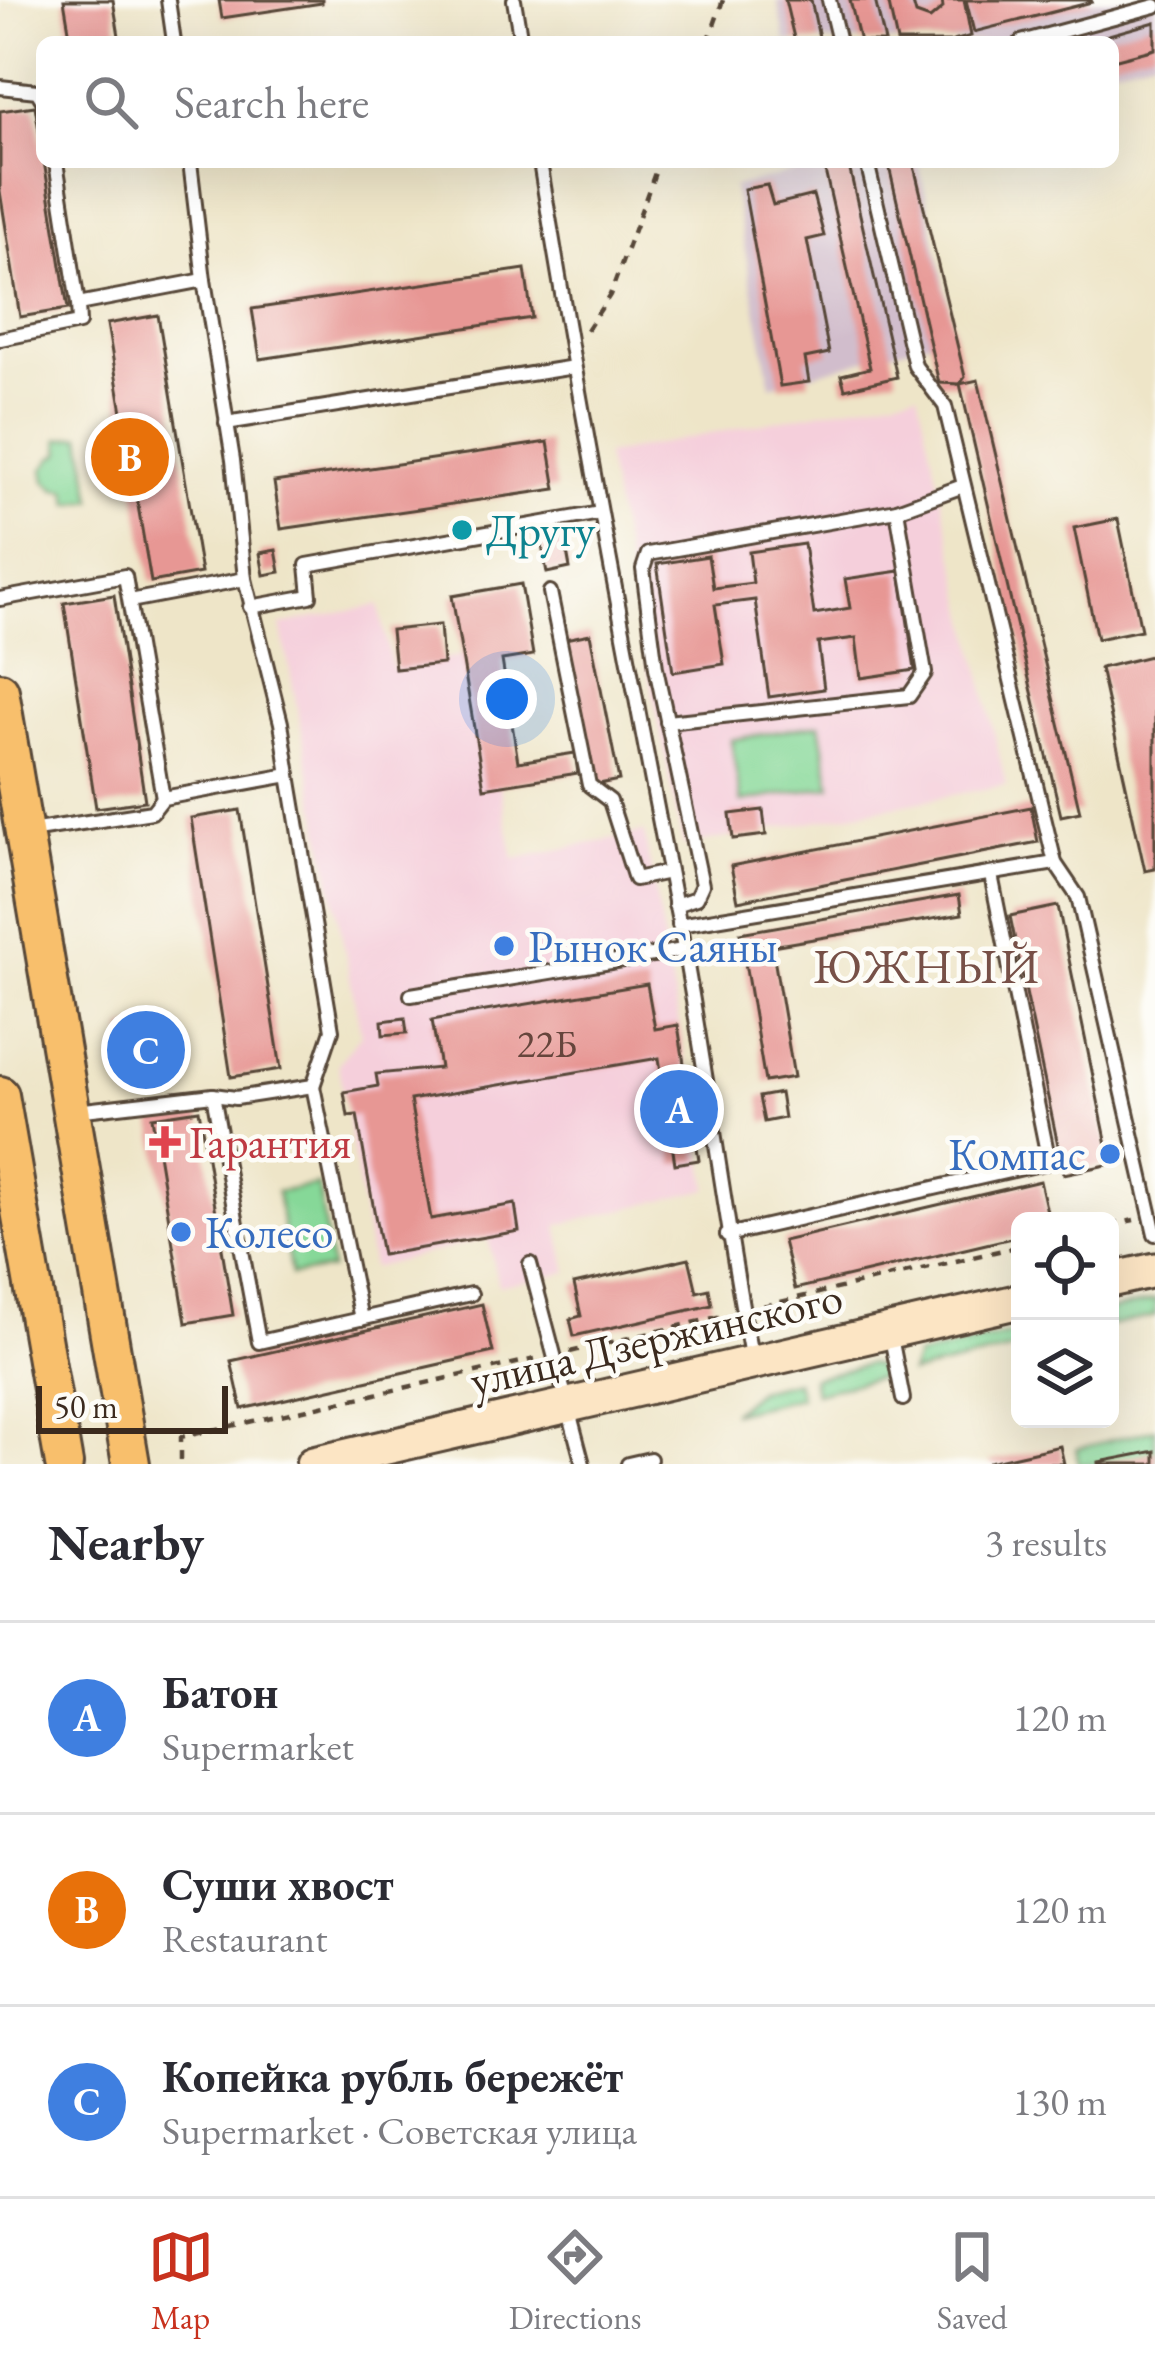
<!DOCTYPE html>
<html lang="en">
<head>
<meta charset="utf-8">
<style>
  :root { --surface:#fff; --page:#f7f7f7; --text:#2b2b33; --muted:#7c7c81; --line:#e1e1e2; --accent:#c8321e }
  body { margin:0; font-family:"EB Garamond",serif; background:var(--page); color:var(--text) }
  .controls { position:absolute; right:36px; bottom:36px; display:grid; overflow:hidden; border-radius:18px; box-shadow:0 12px 48px #0002 }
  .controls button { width:108px; height:108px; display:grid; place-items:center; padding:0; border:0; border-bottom:3px solid var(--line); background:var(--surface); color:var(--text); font:60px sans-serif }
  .scale { position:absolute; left:36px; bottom:30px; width:192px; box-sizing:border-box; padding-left:12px; border:6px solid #3b2a1e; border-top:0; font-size:33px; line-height:42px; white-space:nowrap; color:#3b2a1e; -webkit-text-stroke:9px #fdfcf7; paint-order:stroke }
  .you { position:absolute; left:507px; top:699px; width:42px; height:42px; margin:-30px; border:9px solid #fff; border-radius:50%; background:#1a73e8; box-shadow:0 0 0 18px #1a73e833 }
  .badge { display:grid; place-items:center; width:78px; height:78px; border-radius:50%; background:var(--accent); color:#fff; font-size:39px; font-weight:700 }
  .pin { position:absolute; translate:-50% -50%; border:6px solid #fff; box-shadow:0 3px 12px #0006 }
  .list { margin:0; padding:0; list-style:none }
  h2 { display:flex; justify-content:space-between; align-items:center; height:156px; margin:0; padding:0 48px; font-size:51px }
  h2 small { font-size:39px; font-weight:400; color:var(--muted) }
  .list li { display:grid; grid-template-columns:78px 1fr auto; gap:36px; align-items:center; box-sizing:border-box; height:192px; padding:0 48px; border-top:3px solid var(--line) }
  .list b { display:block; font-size:45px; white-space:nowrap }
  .list p { margin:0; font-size:39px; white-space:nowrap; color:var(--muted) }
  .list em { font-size:39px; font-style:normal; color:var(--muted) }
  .icon { flex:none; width:66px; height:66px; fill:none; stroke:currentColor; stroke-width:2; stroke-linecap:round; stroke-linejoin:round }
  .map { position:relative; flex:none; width:1155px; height:1464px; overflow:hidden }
  .search { position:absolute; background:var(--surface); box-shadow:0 12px 48px #0002; left:36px; right:36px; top:36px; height:132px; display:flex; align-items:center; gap:30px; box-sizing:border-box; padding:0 42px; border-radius:18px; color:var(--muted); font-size:45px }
  .sheet { height:732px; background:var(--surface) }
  nav { display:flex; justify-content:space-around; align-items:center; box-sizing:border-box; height:168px; border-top:3px solid var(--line); background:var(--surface); font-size:33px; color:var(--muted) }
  nav a { display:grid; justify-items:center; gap:6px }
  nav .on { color:var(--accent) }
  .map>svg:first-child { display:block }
  .built { fill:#f5cfdb }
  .industrial { fill:#d1bdcc }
  .green { fill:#86d898; stroke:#60815b; stroke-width:3 }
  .building { fill:#e79794 }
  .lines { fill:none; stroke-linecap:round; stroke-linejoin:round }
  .service-casing { stroke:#564638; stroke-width:18 }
  .secondary-casing { stroke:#564638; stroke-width:39 }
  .primary-casing { stroke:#564638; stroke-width:42 }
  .path { stroke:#564638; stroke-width:4.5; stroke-dasharray:9 9; stroke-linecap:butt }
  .service { stroke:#fff; stroke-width:12 }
  .secondary { stroke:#fce5c4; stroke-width:33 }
  .primary { stroke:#f8bf6c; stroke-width:36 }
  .culture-dot { fill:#0f9aa8; stroke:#fdfcf7; stroke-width:4.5 }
  .shop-dot { fill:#3f7fe0; stroke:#fdfcf7; stroke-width:4.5 }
  .health-dot { fill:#e0444e; stroke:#fdfcf7; stroke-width:4.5 }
  .labels { text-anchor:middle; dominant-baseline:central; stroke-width:9; stroke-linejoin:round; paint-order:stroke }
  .number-label { font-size:39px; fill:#66453c }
  .culture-label { font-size:45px; fill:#0d838f; stroke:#fdfcf7; text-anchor:start }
  .shop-label { font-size:45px; fill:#366cbe; stroke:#fdfcf7; text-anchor:start }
  .health-label { font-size:45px; fill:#be3a42; stroke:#fdfcf7; text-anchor:start }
  .street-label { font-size:45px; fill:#3b2a1e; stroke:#fdfcf7 }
  .neighbourhood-label { font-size:48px; letter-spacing:3px; fill:#775047; stroke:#fdfcf7 }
</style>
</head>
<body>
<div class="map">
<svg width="1155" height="1464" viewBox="0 0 1155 1464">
  <rect width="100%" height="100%" fill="#fdfcf7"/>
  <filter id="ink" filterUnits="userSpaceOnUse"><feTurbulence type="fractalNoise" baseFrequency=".00833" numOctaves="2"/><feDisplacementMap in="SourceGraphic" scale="24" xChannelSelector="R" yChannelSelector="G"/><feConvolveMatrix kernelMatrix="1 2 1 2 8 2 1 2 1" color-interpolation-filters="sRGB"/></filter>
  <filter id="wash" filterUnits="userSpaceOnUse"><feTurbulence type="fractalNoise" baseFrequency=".004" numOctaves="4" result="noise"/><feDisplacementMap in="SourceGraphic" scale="48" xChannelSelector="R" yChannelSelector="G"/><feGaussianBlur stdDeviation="2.7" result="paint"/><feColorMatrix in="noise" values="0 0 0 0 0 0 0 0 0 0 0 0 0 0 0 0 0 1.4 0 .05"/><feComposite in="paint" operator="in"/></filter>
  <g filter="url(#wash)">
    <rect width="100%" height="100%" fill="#eee5c8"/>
    <!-- built -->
    <g class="built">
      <path d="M918 392 1006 785 683 846 605 455Z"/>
      <path d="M379 605 392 669 474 653 514 859 644 832 709 1189 558 1225 568 1272 498 1286 488 1238 372 1268 338 1064 361 1034 281 625Z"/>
    </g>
    <!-- industrial -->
    <g class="industrial">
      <path d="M777 0H1155V57L1113 67V42H786Z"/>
      <path d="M813 162H919L955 334 771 386 733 187 813 168Z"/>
    </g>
    <!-- green -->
    <g class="green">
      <path d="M82 436 93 500 70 504 67 490 56 489 46 481 44 469 52 458 61 453 59 439Z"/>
      <path d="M820 724 831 786 741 802 731 740Z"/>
      <path d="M318 1185 331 1269 291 1275 277 1192Z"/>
      <path d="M1155 1300V1316L1110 1326V1311Z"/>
      <path d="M1020 1332V1348L910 1374 916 1357Z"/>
      <path d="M868 1364 877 1367 885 1376 815 1393 812 1378Z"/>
      <path d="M796 1381 800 1397 731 1413 758 1390Z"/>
      <path d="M1155 1429V1464H1079L1076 1449Z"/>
    </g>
    <g id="blocks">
      <!-- building -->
      <g class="building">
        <path d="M64 0H113L120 42H71Z"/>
        <path d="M219 0H322V3L222 18Z"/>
        <path d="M785 0H811L820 42H795Z"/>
        <path d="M850 0H875L885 42H860Z"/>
        <path d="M888 0H912L916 14 930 19 943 8 942 0H964L971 36 950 42H897Z"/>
        <path d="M966 0H1091L1092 2 974 32Z"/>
        <path d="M1155 22V49L1113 60V42H1084Z"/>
        <path d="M35 106 68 309 20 317 0 191V111Z"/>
        <path d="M823 162H848L897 377 845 389 841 375 870 368Z"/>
        <path d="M888 162H913L965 377 960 384 978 380 1080 812 1061 816 960 384 939 383Z"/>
        <path d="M767 185 773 205 813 195 824 236 807 240 829 353 805 358 809 382 780 386 744 189Z"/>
        <path d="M525 269 532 318 260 359 252 309Z"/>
        <path d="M158 315 201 573 151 582 107 324Z"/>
        <path d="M548 442 556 489 281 529 274 482Z"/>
        <path d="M1118 519 1141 630 1097 639 1074 528Z"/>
        <path d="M564 535 570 568 547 573 541 540Z"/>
        <path d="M804 544 814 614 850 608 845 579 900 571 915 670 861 678 856 638 818 643 824 689 769 697 755 600 715 605 724 664 673 672 657 564 708 556 713 588 753 583 749 552Z"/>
        <path d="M276 550 280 572 264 575 260 553Z"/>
        <path d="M521 584 533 655 502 660 518 762 575 753 578 773 484 788 452 596Z"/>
        <path d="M114 595 145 801 96 808 64 603Z"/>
        <path d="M440 625 443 664 395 669 391 630Z"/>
        <path d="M590 634 619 780 594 785 565 639Z"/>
        <path d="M1150 656 1155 677V869L1145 871 1100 668Z"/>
        <path d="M1031 807 1038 842 738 901 731 866Z"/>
        <path d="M240 810 281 1069 231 1077 191 818Z"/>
        <path d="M763 810 766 835 733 839 730 814Z"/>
        <path d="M959 895 962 914 772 946 794 1077 765 1082 740 933Z"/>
        <path d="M1058 906 1111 1164 1064 1174 1010 916Z"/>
        <path d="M647 984 655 1029 678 1025 699 1160 675 1164 659 1058 410 1100 431 1219 515 1204 519 1231 382 1255 357 1115 348 1116 344 1092 378 1086 376 1074 440 1068 432 1020Z"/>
        <path d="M405 1018 407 1033 383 1035 382 1021Z"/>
        <path d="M161 1023 169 1070 131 1077 123 1029Z"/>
        <path d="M780 1093 784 1118 764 1122 759 1097Z"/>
        <path d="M199 1110 233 1315 186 1323 152 1117Z"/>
        <path d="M1040 1181 1049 1221H1020V1236L795 1289 783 1241Z"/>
        <path d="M689 1258 697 1292 709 1289 712 1305 574 1336 570 1319 581 1316 574 1284Z"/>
        <path d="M482 1304 493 1352 242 1409 231 1361Z"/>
        <path d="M1060 1446 1064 1464H989V1462Z"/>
        <path d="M1155 1451V1464H1099V1462Z"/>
      </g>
    </g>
  </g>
  <g filter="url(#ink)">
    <use href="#blocks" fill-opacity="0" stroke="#564638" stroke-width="3"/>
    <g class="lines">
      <!-- service casing -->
      <g class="service-casing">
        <g id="service">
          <path d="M168 0 174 42"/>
          <path d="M514 0 521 42"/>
          <path d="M829 0 839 42"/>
          <path d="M1021 42 1155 6"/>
          <path d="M0 87 37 91 42 99"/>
          <path d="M56 162 78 304"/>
          <path d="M190 162 204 280"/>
          <path d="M540 162C581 416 630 669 679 922 707 1068 724 1215 752 1361"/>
          <path d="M867 162 915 366 945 406 1055 863 1078 897 1155 1234"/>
          <path d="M0 339 79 323 78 304 204 280 233 460 245 579 130 601"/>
          <path d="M226 423 574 367"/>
          <path d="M245 579 281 723 289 775"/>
          <path d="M550 592 589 785 610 801 635 879 669 872"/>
          <path d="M0 599 125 576 163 798"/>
          <path d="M250 607 310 596 307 565 600 513"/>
          <path d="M667 722 909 696 925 673 897 510"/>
          <path d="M30 831 152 812 163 798 289 775 332 1030 313 1086 236 1098 213 1095"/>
          <path d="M675 905 696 898 702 885 656 668 643 569 648 554 897 510 963 486"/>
          <path d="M679 925 1055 863"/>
          <path d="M411 995 683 950"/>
          <path d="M313 1086 361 1319"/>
          <path d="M76 1111 213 1095 259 1342 471 1294"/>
          <path d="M727 1235 1049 1162 991 875"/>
          <path d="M530 1264 583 1464"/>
          <path d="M890 1332 903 1399"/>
          <path d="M628 1464 650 1459"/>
        </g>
      </g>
      <!-- secondary casing -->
      <g class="secondary-casing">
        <g id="secondary">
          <path d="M1110 1280 1155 1270"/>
          <path d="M313 1464 1020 1301"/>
        </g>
      </g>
      <!-- primary casing -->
      <g class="primary-casing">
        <g id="primary">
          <path d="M0 691 131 1464"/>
          <path d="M0 1095 64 1464"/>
        </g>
      </g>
      <!-- path -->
      <g class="path">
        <path d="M708 42 723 0"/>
        <path d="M587 330 610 295 659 162"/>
        <path d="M1110 1225 1134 1220"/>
        <path d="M763 1306 1020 1246"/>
        <path d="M570 1352 722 1316"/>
        <path d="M181 1460V1437L535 1359"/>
      </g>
      <!-- service -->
      <use href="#service" class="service"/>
      <!-- secondary -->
      <use href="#secondary" class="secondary"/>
      <!-- primary -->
      <use href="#primary" class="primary"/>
    </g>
  </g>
  <!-- markers -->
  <circle class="culture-dot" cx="462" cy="530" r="12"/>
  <g class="shop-dot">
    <circle cx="504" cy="946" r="12"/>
    <circle cx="1110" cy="1154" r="12"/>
    <circle cx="181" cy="1232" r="12"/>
  </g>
  <path class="health-dot" d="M159 1124h12v12h12v12h-12v12h-12v-12h-12v-12h12z"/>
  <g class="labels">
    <!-- number labels -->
    <g class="number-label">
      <text x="547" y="1043">22Б</text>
    </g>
    <!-- culture labels -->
    <g class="culture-label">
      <text x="486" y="530">Другу</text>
    </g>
    <!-- shop labels -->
    <g class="shop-label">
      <text x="528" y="946">Рынок Саяны</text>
      <text x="1086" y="1154" text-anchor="end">Компас</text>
      <text x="205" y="1232">Колесо</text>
    </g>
    <!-- health labels -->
    <g class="health-label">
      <text x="189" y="1142">Гарантия</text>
    </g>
    <!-- street labels -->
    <g class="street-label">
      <text transform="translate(656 1338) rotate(-13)">улица Дзержинского</text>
    </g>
    <!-- neighbourhood labels -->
    <g class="neighbourhood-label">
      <text x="927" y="966">ЮЖНЫЙ</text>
    </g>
  </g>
</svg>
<div class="controls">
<button><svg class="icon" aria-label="locate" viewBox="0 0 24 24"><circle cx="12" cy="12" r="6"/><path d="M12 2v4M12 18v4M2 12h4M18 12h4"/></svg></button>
<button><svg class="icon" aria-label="layers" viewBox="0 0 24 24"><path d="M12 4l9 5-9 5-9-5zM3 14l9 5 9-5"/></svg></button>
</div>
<div class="scale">50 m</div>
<div class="you"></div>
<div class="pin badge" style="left:679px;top:1109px;background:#3f7fe0">A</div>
<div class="pin badge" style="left:130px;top:457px;background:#e8710a">B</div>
<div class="pin badge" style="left:146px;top:1050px;background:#3f7fe0">C</div>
<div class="search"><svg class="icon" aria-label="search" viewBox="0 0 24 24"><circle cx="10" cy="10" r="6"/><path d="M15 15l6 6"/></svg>Search here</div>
</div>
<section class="sheet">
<h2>Nearby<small>3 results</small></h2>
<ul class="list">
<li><span class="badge" style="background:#3f7fe0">A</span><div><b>Батон</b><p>Supermarket</p></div><em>120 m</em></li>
<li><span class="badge" style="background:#e8710a">B</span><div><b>Суши хвост</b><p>Restaurant</p></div><em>120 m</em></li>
<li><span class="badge" style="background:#3f7fe0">C</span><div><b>Копейка рубль бережёт</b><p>Supermarket · Советская улица</p></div><em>130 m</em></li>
</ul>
</section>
<nav>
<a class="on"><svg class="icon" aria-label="map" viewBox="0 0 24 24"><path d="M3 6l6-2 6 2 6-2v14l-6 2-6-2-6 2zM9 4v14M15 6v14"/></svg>Map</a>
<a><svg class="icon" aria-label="directions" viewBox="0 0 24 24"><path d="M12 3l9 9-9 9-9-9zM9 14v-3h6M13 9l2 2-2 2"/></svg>Directions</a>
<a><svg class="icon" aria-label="saved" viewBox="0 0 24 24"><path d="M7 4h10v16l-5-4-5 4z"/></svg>Saved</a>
</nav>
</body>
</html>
